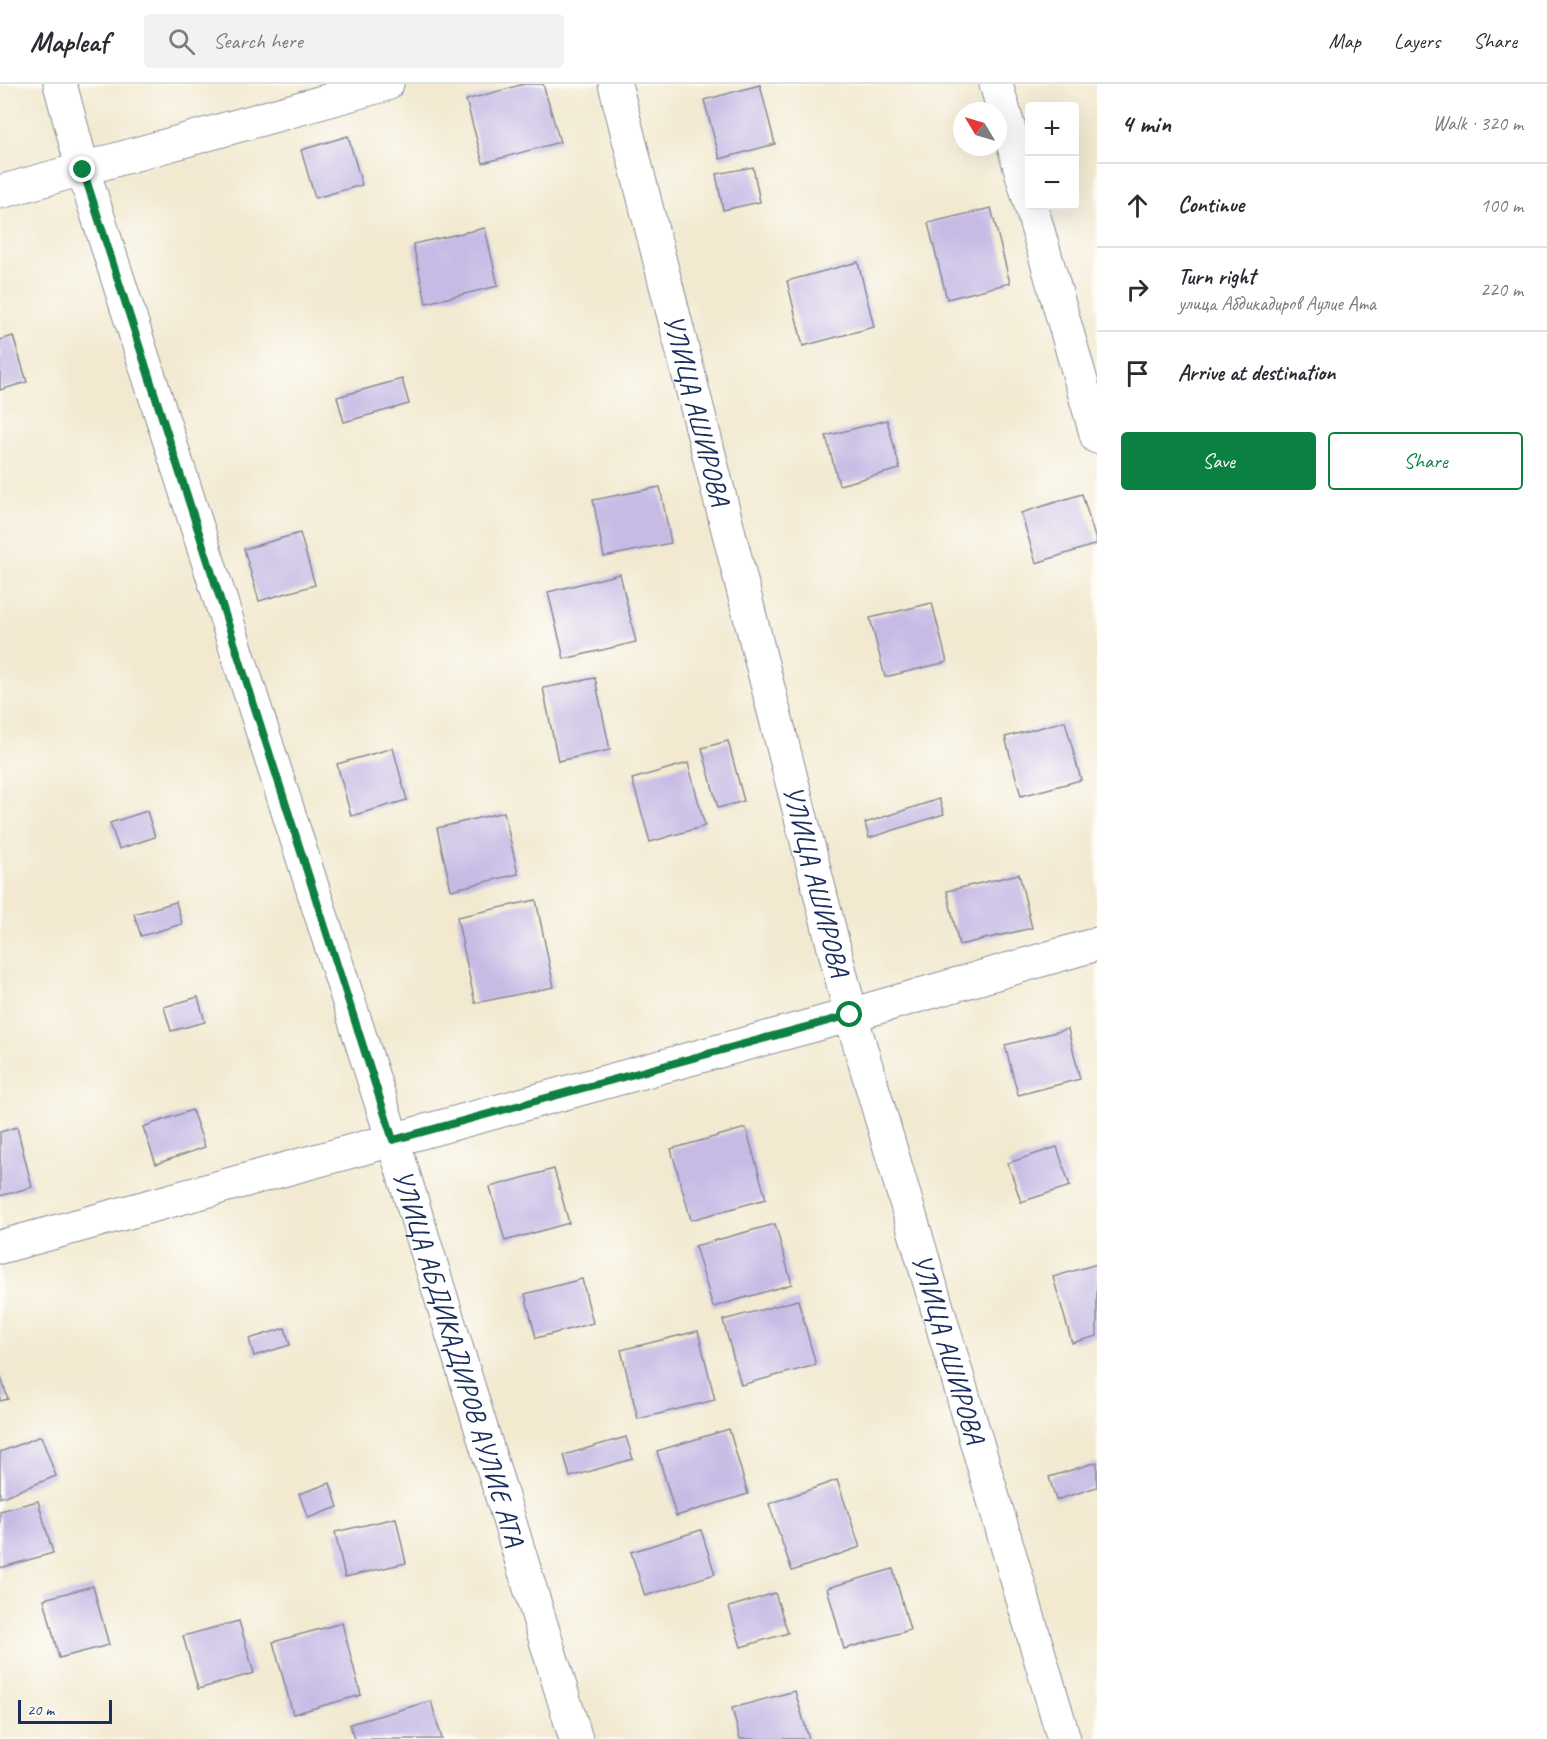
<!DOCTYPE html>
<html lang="en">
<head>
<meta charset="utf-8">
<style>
  :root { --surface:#fff; --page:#f2f2f3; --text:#2b2b33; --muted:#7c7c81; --line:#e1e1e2; --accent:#0b8043 }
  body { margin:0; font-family:Caveat,sans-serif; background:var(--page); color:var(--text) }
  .controls { position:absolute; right:18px; top:18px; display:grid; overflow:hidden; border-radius:6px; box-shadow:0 6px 24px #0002 }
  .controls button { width:54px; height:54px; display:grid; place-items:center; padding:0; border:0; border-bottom:2px solid var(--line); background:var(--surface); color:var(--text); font:30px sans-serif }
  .compass { position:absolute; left:953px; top:18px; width:54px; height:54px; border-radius:50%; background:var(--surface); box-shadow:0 6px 24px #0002; rotate:308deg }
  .scale { position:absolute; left:18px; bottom:15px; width:94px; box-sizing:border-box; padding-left:6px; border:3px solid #1b2f5e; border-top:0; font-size:16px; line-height:21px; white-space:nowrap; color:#1b2f5e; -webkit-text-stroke:4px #fdfcf7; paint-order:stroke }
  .stop { position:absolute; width:18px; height:18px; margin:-14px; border:4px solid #0b8043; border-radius:50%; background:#fff }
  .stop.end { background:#0b8043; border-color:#fff; box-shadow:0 2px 6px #0008 }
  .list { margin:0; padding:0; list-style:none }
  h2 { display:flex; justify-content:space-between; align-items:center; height:78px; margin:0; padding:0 24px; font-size:26px }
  h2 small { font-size:20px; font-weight:400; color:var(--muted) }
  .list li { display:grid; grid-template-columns:39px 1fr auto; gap:18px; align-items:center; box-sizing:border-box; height:84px; padding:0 24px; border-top:2px solid var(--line) }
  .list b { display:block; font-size:22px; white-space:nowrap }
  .list p { margin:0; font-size:20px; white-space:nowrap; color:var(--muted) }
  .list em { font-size:20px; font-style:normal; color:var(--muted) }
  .actions { display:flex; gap:12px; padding:18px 24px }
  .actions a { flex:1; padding:14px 0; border:2px solid var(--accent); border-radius:6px; text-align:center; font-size:21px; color:var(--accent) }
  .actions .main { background:var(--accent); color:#fff }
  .icon { flex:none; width:33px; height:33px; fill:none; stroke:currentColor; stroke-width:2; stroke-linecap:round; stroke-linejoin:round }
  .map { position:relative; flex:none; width:1097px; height:1655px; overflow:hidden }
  header { display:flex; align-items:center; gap:36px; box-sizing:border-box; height:84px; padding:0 30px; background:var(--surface); border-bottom:2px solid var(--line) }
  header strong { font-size:28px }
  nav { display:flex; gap:33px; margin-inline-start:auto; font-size:21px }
  .search { width:420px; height:54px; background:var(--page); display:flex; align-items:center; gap:15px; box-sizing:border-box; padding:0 21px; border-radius:6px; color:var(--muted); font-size:22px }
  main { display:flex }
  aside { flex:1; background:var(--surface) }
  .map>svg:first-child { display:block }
  .building { fill:#c7bbe5 }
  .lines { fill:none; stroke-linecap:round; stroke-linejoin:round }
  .street-casing { stroke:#868c97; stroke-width:35 }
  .street { stroke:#fff; stroke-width:33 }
  .route { stroke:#0b8043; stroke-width:8 }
  .labels { text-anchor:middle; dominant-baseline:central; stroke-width:5; stroke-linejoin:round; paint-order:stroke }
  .street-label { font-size:28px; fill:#1b2f5e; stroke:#fdfcf7 }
</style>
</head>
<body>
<header>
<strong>Mapleaf</strong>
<div class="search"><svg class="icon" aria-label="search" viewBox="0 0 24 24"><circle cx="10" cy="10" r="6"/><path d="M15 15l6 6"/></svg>Search here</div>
<nav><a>Map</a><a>Layers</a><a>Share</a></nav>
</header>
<main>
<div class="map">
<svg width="1097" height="1655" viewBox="0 0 1097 1655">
  <rect width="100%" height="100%" fill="#fdfcf7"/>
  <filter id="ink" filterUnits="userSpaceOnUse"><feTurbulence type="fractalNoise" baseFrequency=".0167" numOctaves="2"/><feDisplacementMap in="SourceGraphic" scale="12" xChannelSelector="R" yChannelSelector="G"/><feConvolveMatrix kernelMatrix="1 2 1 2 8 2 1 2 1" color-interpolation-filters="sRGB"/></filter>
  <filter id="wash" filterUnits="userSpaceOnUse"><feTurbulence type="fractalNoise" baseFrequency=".008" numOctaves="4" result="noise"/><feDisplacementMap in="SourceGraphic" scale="24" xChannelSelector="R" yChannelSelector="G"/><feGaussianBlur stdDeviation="1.35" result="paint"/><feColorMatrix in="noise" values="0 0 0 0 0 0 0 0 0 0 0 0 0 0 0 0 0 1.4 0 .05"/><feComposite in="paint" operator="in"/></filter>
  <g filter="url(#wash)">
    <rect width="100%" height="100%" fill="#f2e9d0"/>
    <g id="blocks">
      <!-- building -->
      <g class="building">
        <path d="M524 0H543L560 58 483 79 466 16Z"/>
        <path d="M760 1 775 60 720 75 704 16Z"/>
        <path d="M348 52 362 101 315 114 301 66Z"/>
        <path d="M753 83 760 118 723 126 716 90Z"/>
        <path d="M991 124 1010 199 947 215 928 139Z"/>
        <path d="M485 144 498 202 426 219 413 160Z"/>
        <path d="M858 178 874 243 803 262 787 197Z"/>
        <path d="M13 252 27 298 0 306V256Z"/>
        <path d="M402 295 409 320 344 338 337 313Z"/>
        <path d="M887 336 900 385 839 401 826 352Z"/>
        <path d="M660 403 671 459 604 473 593 416Z"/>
        <path d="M1082 410 1097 460 1036 479 1021 429Z"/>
        <path d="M300 449 315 501 259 517 244 465Z"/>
        <path d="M620 490 636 558 564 575 548 508Z"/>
        <path d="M932 519 947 578 885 593 870 534Z"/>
        <path d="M595 594 610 666 558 677 543 604Z"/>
        <path d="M1065 637 1081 696 1021 712 1005 653Z"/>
        <path d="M728 657 744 717 718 724 702 664Z"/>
        <path d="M393 664 407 716 351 732 337 680Z"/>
        <path d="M688 679 705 742 650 758 632 695Z"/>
        <path d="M939 715 944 730 869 754 865 739Z"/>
        <path d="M147 727 155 753 119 765 110 739Z"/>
        <path d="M504 728 518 790 451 806 437 744Z"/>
        <path d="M1019 790 1032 844 959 861 947 807Z"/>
        <path d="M536 816 554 903 475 919 457 833Z"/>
        <path d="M176 818 182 840 141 852 134 830Z"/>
        <path d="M198 913 205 938 171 947 164 923Z"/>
        <path d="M1068 945 1080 995 1018 1011 1005 961Z"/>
        <path d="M192 1026 205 1063 156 1080 143 1043Z"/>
        <path d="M17 1043 32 1103 0 1112V1048Z"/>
        <path d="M746 1044 766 1115 691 1136 671 1065Z"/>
        <path d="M1057 1063 1070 1102 1021 1118 1008 1079Z"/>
        <path d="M554 1085 569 1139 505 1157 490 1103Z"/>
        <path d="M775 1140 792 1200 713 1223 695 1162Z"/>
        <path d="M1097 1180V1252L1072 1259 1053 1193Z"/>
        <path d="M582 1195 593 1239 536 1254 525 1210Z"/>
        <path d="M798 1216 816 1281 741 1301 723 1236Z"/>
        <path d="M285 1244 290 1261 254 1272 249 1255Z"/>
        <path d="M698 1247 715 1316 638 1335 621 1266Z"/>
        <path d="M0 1290 8 1315 0 1317Z"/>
        <path d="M729 1345 748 1410 676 1432 657 1367Z"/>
        <path d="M41 1352 56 1392 0 1414V1368Z"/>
        <path d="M626 1353 633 1375 570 1393 564 1371Z"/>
        <path d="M1097 1378V1403L1056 1416 1049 1393Z"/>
        <path d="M837 1396 860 1463 792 1487 769 1420Z"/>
        <path d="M330 1399 338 1423 308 1434 299 1410Z"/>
        <path d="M38 1417 53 1469 0 1484V1427Z"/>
        <path d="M396 1434 406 1479 345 1493 335 1448Z"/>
        <path d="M701 1446 715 1490 645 1512 631 1468Z"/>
        <path d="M893 1485 910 1546 844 1565 827 1504Z"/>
        <path d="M93 1502 109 1561 59 1574 44 1515Z"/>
        <path d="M775 1509 788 1549 741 1563 729 1523Z"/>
        <path d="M239 1537 254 1589 198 1605 183 1552Z"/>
        <path d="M342 1539 361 1611 293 1630 273 1558Z"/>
        <path d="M795 1607 809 1655H740L732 1624Z"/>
        <path d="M431 1617 442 1655H354L350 1640Z"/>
      </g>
    </g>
  </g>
  <g filter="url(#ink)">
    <use href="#blocks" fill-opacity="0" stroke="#868c97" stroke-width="1.5"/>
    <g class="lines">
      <!-- street casing -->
      <g class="street-casing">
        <g id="street">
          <path id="s1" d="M60 0 83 86 393 1056 576 1655"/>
          <path id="s2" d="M615 0 851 931 1064 1655"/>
          <path d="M996 0 1030 118"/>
          <path d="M0 108 387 0"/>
          <path d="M1031 122 1097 353"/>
          <path d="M0 1163 851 931 1097 860"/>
        </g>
      </g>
      <!-- street -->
      <use href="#street" class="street"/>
    </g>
  </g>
  <g class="lines" filter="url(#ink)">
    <!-- route -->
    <path class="route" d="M83 86 393 1056 850 931"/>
  </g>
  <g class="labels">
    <!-- street labels -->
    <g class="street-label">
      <text stroke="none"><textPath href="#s2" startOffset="336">УЛИЦА АШИРОВА</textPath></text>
      <text stroke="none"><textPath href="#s2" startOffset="822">УЛИЦА АШИРОВА</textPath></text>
      <text stroke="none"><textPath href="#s2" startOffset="1308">УЛИЦА АШИРОВА</textPath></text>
      <text stroke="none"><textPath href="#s1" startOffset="1335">УЛИЦА АБДИКАДИРОВ АУЛИЕ АТА</textPath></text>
    </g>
  </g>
</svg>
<div class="controls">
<button>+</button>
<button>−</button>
</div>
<svg class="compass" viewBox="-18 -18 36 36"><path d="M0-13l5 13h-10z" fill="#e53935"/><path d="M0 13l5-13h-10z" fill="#7c7c81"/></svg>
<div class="scale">20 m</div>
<div class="stop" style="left:850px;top:931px"></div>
<div class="stop end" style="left:83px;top:86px"></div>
</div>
<aside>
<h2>4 min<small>Walk · 320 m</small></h2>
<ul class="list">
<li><svg class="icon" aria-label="ahead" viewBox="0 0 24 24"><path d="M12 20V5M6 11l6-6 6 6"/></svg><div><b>Continue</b></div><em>100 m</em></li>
<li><svg class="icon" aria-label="right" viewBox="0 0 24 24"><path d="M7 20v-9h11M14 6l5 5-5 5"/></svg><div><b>Turn right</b><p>улица Абдикадиров Аулие Ата</p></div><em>220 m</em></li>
<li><svg class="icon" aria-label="arrive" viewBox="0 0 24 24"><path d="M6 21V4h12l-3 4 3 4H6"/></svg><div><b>Arrive at destination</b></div></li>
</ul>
<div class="actions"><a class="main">Save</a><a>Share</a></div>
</aside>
</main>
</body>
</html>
